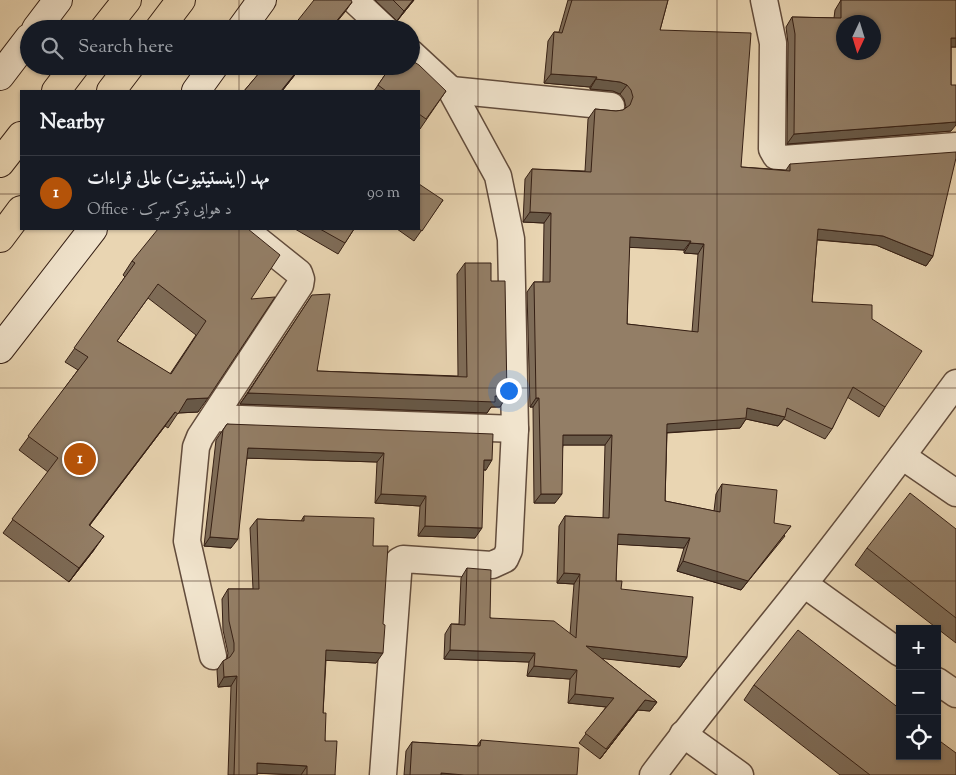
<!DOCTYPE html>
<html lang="en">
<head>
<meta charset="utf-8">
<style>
  :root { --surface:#171b24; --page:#242831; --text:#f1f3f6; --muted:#9ea1a6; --line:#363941; --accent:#b45309 }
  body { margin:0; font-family:"Sorts Mill Goudy",Amiri,serif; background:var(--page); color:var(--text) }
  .controls { position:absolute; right:15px; bottom:15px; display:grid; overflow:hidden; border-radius:0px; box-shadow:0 1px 4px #0004 }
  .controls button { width:45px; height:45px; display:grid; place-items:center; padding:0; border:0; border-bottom:1px solid var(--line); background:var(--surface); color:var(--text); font:25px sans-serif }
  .compass { position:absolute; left:836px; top:15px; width:45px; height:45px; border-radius:50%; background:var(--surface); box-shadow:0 1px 4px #0004; rotate:184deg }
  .you { position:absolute; left:508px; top:390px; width:18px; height:18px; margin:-12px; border:4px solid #fff; border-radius:50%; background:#1a73e8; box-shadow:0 0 0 8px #1a73e833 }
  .badge { display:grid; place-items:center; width:32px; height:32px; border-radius:50%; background:var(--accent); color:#fff; font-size:16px; font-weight:700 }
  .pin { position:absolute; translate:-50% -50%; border:2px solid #fff; box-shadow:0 1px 5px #0006 }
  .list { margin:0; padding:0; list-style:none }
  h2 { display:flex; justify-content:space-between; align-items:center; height:65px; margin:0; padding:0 20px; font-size:21px }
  h2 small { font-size:16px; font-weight:400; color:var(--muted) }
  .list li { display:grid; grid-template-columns:32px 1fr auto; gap:15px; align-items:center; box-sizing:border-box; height:75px; padding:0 20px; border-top:1px solid var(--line) }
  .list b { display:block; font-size:19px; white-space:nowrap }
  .list p { margin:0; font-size:16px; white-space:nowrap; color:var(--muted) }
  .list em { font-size:16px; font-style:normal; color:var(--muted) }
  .icon { flex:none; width:28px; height:28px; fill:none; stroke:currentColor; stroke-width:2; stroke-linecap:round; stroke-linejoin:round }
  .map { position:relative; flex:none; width:956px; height:775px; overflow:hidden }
  .search { position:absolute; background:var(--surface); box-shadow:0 1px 4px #0004; left:20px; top:20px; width:400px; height:55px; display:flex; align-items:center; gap:12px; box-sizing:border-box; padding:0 18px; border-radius:28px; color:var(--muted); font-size:19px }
  .panel { position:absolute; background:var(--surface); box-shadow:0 1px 4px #0004; left:20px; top:90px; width:400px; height:140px; border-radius:0px }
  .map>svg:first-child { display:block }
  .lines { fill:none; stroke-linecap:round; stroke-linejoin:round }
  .street-casing { stroke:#624c3c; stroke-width:29 }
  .secondary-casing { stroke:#351f14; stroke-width:30 }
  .primary-casing { stroke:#351f14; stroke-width:30 }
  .street { stroke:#f1e4cd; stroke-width:26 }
  .secondary { stroke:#f1e4cd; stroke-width:28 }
  .primary { stroke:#e9d5b2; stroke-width:28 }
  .wall { fill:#7e6c58; stroke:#351f14; fill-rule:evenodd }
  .shaded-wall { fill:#675847; stroke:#351f14 }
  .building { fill:#937e66; stroke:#351f14; fill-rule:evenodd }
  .grid { fill:none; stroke:#351f14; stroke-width:1; stroke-opacity:0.55 }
</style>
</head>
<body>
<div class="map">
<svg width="956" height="775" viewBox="0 0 956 775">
  <rect width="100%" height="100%" fill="#e9d5b2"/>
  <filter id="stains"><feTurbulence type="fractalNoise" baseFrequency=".004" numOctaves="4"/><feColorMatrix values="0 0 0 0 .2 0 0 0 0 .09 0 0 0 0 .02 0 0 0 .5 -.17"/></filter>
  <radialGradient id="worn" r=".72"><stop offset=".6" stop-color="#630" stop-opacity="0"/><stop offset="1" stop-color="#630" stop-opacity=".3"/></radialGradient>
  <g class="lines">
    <!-- street casing -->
    <g class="street-casing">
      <g id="street">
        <path d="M354 0 385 29"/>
        <path d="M764 0 773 43 772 149 776 156 783 159 956 146"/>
        <path d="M451 90 611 106"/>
        <path d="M213 418 515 429"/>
        <path d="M902 456 956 493"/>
        <path d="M804 584 900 653"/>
        <path d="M213 656 187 541 196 447 200 437 300 285 301 279 299 273 244 229"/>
        <path d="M937 681 956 694"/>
        <path d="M683 734 740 775"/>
        <path d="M383 775 399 561 403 559 492 565 505 559 509 550 515 429 511 239 498 176 451 90 411 53"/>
        <path d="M653 775C701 710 753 648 803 585 855 519 906 451 956 383"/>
      </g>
    </g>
    <!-- secondary casing -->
    <g class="secondary-casing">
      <g id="secondary">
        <path d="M36 29 58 0"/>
        <path d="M241 29 262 0"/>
        <path d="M0 76 29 38"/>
        <path d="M196 91 214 66"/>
        <path d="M0 349 93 229"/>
      </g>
    </g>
    <!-- primary casing -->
    <g class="primary-casing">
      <g id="primary">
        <path d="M104 29 127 0"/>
        <path d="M159 29 181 0"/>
        <path d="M56 91 75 66"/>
        <path d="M111 91 130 66"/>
        <path d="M0 163 21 136"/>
        <path d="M0 238 21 210"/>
      </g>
    </g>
    <!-- street -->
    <use href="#street" class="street"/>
    <!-- secondary -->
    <use href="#secondary" class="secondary"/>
    <!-- primary -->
    <use href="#primary" class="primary"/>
  </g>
  <!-- wall -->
  <g class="wall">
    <path d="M375 0H414L397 21Z"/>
    <path d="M568 0H668L660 30 741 167 786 170 790 164 933 256 926 266 876 245 817 240 812 302 872 319 885 407 879 417 847 397 832 429 825 439 784 419 778 426 746 419 740 428 667 433 665 501 714 511 716 494 722 484 774 523 785 536 741 590 677 571 684 548 617 544 616 581 621 589 687 657 680 667 601 658 657 702 650 711 638 710 600 759 579 743 606 707 568 703 570 679 527 676 529 662 444 659 445 634 451 624H459L461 578 467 568 490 618 570 634 574 584 557 583 559 526 565 516 603 518 605 445H563L555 503H534L533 407H530L527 292 534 282H543L544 223 523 222 525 179 532 169 585 171 588 119 595 109 616 111 623 110 626 107 624 99 620 94 613 91 590 89V87L544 83 548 41 554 32H559ZM629 247 684 250V253L698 254 692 332 627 324Z"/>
    <path d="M841 0H956V47H951V131L787 144 788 43 786 27 792 17 834 18 835 10Z"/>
    <path d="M262 66H302L282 91H244L261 71 259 70Z"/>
    <path d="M391 66 446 91 420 129 419 128V91H374Z"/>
    <path d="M443 200 414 241 397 229H419Z"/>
    <path d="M295 229H354L338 254Z"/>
    <path d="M132 261 251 299 198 412 178 413 168 428 165 426 90 525 94 550 69 582 3 533 48 472 19 450 78 370 65 362 125 277 123 275ZM148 298 196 335 170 374 117 341Z"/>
    <path d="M465 263 491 281 500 407H491L487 413 240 404 312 295 317 371 458 376 457 274Z"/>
    <path d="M227 424 486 470H483L475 538 418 536 420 506 375 503 377 462 247 458 231 548 204 546 216 440Z"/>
    <path d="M304 516 373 546 376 663 326 660 323 713 325 741 335 775H295L257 773V775H228L231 686 218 687 217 670 223 661 227 659 228 653 223 630 222 599 228 589H253L250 528 257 519 301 521Z"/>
    <path d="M956 529V643L855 565 867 548Z"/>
    <path d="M754 685 956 775H840L744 700Z"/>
    <path d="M481 740 577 775H404L406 751 412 742 477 746Z"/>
  </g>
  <!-- shaded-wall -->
  <g class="shaded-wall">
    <path d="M413 0H414L397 21 404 11Z"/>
    <path d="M352 2 345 12 331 29H330Z"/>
    <path d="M951 38H956V47H945Z"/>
    <path d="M301 66H302L282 91H281Z"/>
    <path d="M551 74 597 77 590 87 544 83Z"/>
    <path d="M596 79 620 82 627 85 620 94 613 91 590 89Z"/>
    <path d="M956 122V125L951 131 787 144 794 134Z"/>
    <path d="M530 212 551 213 544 223 523 222Z"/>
    <path d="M818 229 883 236 933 256 926 266 876 245 811 239Z"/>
    <path d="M630 237 691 241 684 250 623 247Z"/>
    <path d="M690 243 704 244 698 254 684 253Z"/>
    <path d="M248 393 495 396H507L500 407H491L487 413 240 404Z"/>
    <path d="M208 398 198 412 177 413 187 399Z"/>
    <path d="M536 398H539L533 407H530Z"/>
    <path d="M747 408 785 417 778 426 746 419 740 428 660 433 667 424Z"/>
    <path d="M175 412 165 426 79 539 89 525Z"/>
    <path d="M563 435H612L605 445H556Z"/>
    <path d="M248 448 384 453 377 462 242 458Z"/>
    <path d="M484 460H492L486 470 477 469Z"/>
    <path d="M381 494 426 496 420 506 375 503Z"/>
    <path d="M541 494H562L555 503H534Z"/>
    <path d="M425 526 482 528 475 538 418 536Z"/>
    <path d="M791 526 741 590 677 571 683 561Z"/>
    <path d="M618 534 690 538 684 548 611 544Z"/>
    <path d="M104 536 94 550 69 582 79 568Z"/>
    <path d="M210 537 238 539 231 548 204 546Z"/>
    <path d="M564 573 580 574 574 584 557 583Z"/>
    <path d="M586 646 687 657 680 667 579 656Z"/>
    <path d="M326 650 383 653 376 663 320 660Z"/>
    <path d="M450 650 535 653 529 662 444 659Z"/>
    <path d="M534 666 577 670 570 679 527 676Z"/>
    <path d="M237 676 231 686 218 687 224 677Z"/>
    <path d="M575 694 614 698 607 707 568 703Z"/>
    <path d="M645 700 657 702 650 711 638 710 600 759Z"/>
    <path d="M257 763 307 766 301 775 251 773Z"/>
    <path d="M441 773 464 775H440Z"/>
  </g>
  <!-- building -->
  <g class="building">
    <path d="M314 0H351L352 2 330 29H291Z"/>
    <path d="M393 0H413L404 11Z"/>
    <path d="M572 0H668L660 30 751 33 741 167 790 171V164L956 152V158L933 256 883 236 818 229 812 302 872 305V319L922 351 885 407 853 387 832 429 787 408 785 417 747 408 746 418 667 424 665 501 720 512 722 484 777 490 774 523 791 526 748 581 683 561 690 538 618 534 616 581H622L621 589 693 597 687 657 586 646 657 702 645 700 606 749 585 733 614 698 575 694 577 670 534 666 535 653 450 650 451 624 465 625 467 568 491 570 490 618 554 621 576 638 580 574 564 573 565 516 609 518 612 435H563L562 494H541L539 398H536L534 282H550L551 213 530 212 532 169 591 172 595 109 616 111 623 110 630 105 633 97 631 90 627 85 620 82 596 79 597 77 551 74 554 32 562 33ZM630 237 691 241 690 243 704 244 698 332 627 324Z"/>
    <path d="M841 0H956V38H951V85H956V122L794 134 795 34 792 17 841 18ZM844 22H874V52H844Z"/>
    <path d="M411 60 419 65 446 91 426 119 419 114V91H386L378 85 391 66H411Z"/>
    <path d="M265 66H301L281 91H244Z"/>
    <path d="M419 184 443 200 422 231 419 229Z"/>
    <path d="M158 229H248L280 255 251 299 275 297 208 398 187 399 178 414 175 412 89 525 104 536 79 568 12 519 58 458 28 436 88 357 74 348 135 263 132 261ZM158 284 206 321 171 374 117 341Z"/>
    <path d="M320 229H354L345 243Z"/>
    <path d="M465 263H491V281H505L507 396H495V402L248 393 312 295 330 294 317 371 467 377Z"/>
    <path d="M227 424 493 434 492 460H484L482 528 425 526 426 496 381 494 384 453 248 448 238 539 210 537 223 430Z"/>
    <path d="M910 493 956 529V618L867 548Z"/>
    <path d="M304 516 374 518 373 546H388L383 624 385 625 383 653 326 650 323 713H326L325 741H337L335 775H307V766L257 763V775H234L237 676 224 677 223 661 230 657 234 651V643L229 621 228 589H259L257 519 304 521Z"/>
    <path d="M798 630 900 709V756H937V739L956 753V775H870L754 685Z"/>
    <path d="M481 740 579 748 577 775H464L441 773V775H410L412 742 480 746Z"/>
  </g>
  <!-- grid -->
  <path class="grid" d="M239 0V29M478 0V775M717 0V775M239 66V91M0 194H21M419 194H956M239 229V775M0 388H956M0 581H956"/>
  <rect width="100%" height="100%" filter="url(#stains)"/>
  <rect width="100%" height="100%" fill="url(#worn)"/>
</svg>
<div class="controls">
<button>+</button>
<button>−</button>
<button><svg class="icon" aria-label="locate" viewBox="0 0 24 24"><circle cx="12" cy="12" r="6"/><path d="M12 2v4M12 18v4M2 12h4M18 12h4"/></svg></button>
</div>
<svg class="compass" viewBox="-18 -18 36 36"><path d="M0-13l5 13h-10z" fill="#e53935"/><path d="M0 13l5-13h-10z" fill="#9ea1a6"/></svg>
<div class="you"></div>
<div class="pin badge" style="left:80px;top:459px">1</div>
<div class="search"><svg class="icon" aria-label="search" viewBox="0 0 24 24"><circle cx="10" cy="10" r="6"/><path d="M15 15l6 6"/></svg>Search here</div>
<section class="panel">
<h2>Nearby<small></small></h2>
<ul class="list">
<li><span class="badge">1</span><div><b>مهد (اینستیتیوت) عالی قراءات</b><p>Office · د هوایی ډګر سړک</p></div><em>90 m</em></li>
</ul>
</section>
</div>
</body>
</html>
